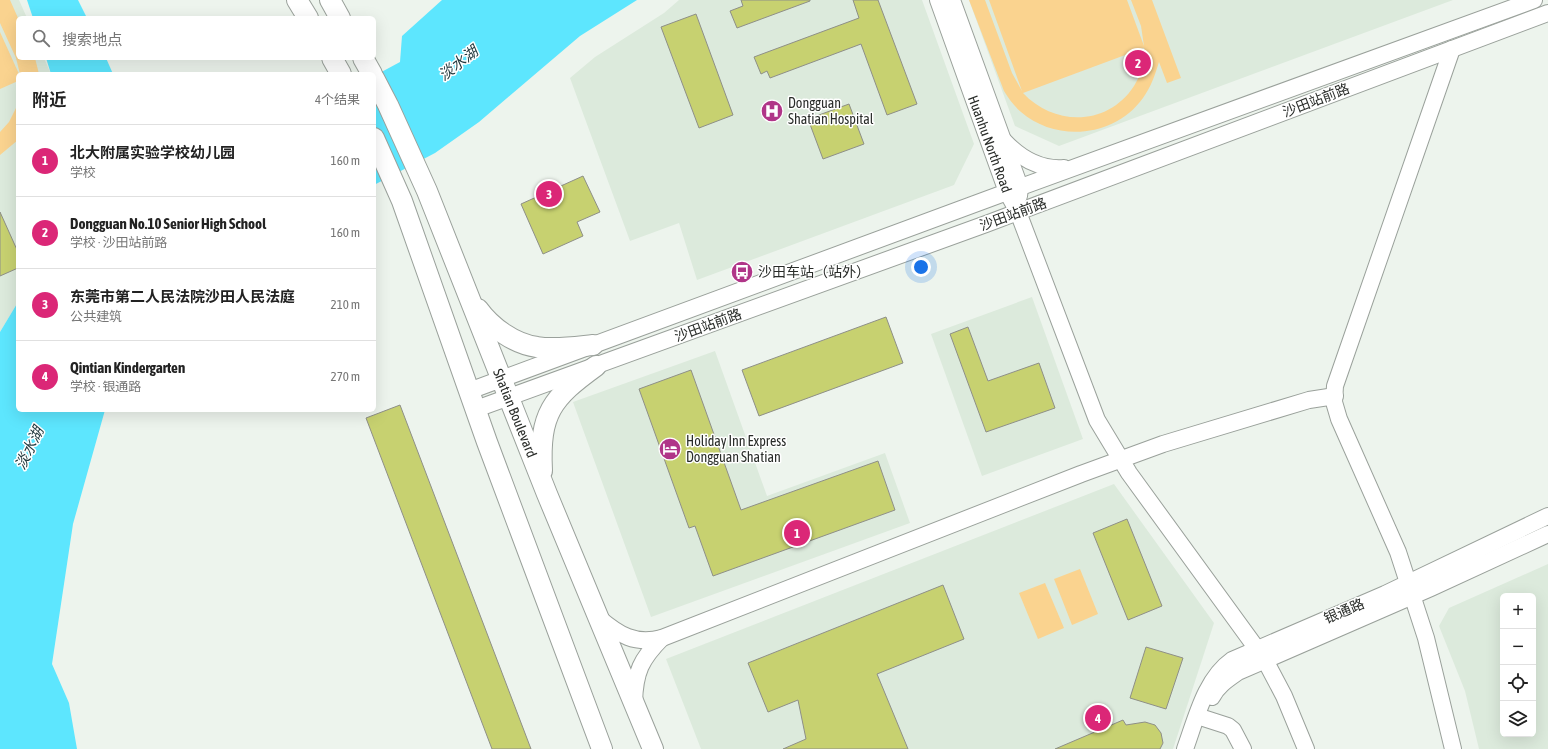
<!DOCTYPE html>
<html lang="zh">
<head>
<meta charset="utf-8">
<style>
  :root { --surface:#fff; --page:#f2f2f2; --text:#222; --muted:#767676; --line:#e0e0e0; --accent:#db2777 }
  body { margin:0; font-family:"Asap Condensed","Noto Sans SC",sans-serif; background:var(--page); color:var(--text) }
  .controls { position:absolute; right:12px; bottom:12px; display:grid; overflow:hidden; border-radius:6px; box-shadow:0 4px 16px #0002 }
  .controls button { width:36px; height:36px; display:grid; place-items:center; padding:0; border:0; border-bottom:1px solid var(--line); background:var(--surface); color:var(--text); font:20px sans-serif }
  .you { position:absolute; left:921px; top:267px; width:14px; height:14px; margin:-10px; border:3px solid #fff; border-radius:50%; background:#1a73e8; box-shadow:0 0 0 6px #1a73e833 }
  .badge { display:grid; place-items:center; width:26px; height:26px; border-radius:50%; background:var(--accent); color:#fff; font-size:13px; font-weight:700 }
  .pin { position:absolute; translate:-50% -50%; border:2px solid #fff; box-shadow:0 1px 4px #0006 }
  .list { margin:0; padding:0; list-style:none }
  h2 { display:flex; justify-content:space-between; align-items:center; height:52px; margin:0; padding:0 16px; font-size:17px }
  h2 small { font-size:13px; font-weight:400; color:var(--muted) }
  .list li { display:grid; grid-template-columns:26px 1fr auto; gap:12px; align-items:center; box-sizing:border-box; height:72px; padding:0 16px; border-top:1px solid var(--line) }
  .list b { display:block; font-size:15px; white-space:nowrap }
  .list p { margin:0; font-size:13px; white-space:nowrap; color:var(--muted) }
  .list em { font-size:13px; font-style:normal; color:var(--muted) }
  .icon { flex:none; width:22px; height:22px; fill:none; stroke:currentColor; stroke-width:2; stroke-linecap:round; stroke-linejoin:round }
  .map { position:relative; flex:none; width:1548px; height:749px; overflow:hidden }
  .search { position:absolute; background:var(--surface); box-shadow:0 4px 16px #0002; left:16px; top:16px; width:360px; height:44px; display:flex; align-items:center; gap:10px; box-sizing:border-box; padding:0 14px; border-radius:6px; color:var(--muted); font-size:15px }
  .panel { position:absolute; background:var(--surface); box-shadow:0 4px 16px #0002; left:16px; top:72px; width:360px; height:340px; border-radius:6px }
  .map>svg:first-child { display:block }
  .built { fill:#dceadc; fill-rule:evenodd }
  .green { fill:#fad38f; fill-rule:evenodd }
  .water { fill:#5de6fe }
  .building { fill:#c7d170; stroke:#8e8f87 }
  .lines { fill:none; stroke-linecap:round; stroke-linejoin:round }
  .minor-casing { stroke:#9aa19b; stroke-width:18 }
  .major-casing { stroke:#9aa19b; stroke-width:22 }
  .minor { stroke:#fff; stroke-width:16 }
  .major { stroke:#fff; stroke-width:20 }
  .labels { text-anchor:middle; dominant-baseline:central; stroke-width:3; stroke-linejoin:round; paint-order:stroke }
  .street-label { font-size:14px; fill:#292c29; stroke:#fff }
  .poi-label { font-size:14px; fill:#292c29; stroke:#fff; text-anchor:start }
  .water-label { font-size:15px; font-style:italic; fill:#233a3f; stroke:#fff }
</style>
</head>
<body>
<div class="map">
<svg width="1548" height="749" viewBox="0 0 1548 749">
  <rect width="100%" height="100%" fill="#edf4ed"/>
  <!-- built -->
  <g class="built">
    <path d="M0 0H19L27 18H18V58H44L51 74H18V302L0 332Z"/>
    <path d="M679 0H922L974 144 954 185 697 280 679 223 630 241 570 78 595 57 664 13Z"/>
    <path d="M969 0H1453L1059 146 1015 126Z"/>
    <path d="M1032 297 1083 439 982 476 931 334Z"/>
    <path d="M715 351 767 496 885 453 910 523 651 617 573 402Z"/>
    <path d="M1114 484 1214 623 1173 749H701L666 659Z"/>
    <path d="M1548 564V749H1479L1465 691 1439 626 1449 608ZM1503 596H1533V734H1503Z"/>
  </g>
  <!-- green -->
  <g class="green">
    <path d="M0 0H10L18 18V58H35L39 74H20L16 58 0 23Z"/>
    <path d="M969 0H985L1012 73 1022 91 989 0H1127L1144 46 1141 26 1131 0H1152L1181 78 1167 83 1159 62C1155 75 1151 87 1143 98 1115 137 1057 143 1021 112 1014 106 1009 99 1004 91ZM1144 48C1146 60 1141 75 1134 86 1108 126 1055 127 1023 93Z"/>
    <path d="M0 32 19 74 18 81 0 89Z"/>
    <path d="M18 104V140L0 155V132L9 122Z"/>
    <path d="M1080 569 1098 614 1072 625 1054 579Z"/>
    <path d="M1045 583 1064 628 1038 639 1019 593Z"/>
  </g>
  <!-- water -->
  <g class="water">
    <path d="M27 0H78L87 18H33Z"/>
    <path d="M442 0H637L580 36 479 122 435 153 374 185V76L400 62 402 36Z"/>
    <path d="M46 58H106L113 74H51Z"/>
    <path d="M18 302V410H105L73 524 52 664 69 703 77 749H0V332Z"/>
  </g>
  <!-- building -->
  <g class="building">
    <path d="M741 0H810V1L737 28 730 11 743 6Z"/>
    <path d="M853 0H878L917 104 887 115 861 44 770 78 767 71 761 74 754 57 859 18Z"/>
    <path d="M696 14 733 115 699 128 661 27Z"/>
    <path d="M849 104 864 144 823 159 808 119Z"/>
    <path d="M583 176 600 212 577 222 583 236 543 254 521 204Z"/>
    <path d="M0 212 18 252V268L0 276Z"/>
    <path d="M886 317 903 363 759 416 742 370Z"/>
    <path d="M968 327 988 381 1039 363 1055 408 986 432 950 334Z"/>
    <path d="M691 370 741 510 878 461 895 510 713 576 695 526 689 528 639 389Z"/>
    <path d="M400 405 531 749H492L366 418Z"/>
    <path d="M1127 519 1162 606 1128 620 1093 533Z"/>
    <path d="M943 585 964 639 877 674 908 749H783L806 739 798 700 768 712 748 663Z"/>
    <path d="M1146 647 1183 658 1166 709 1130 698Z"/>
    <path d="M1123 720 1126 725 1145 722 1155 725 1161 733 1163 743 1160 749H1055Z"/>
  </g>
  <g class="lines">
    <!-- minor casing -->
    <g class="minor-casing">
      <g id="minor">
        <path d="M938 0 1007 192 1018 212 1097 420 1129 473 1265 660 1284 696 1306 749"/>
        <path d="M952 0 1020 187 1019 196"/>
        <path d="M1452 49 1335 386 1334 402 1339 419 1398 552 1426 638 1453 749"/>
        <path d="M1004 141C1020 158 1040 170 1064 168"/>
        <path d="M469 391 1007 192 1534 0"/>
        <path d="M476 409 986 224 1548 13"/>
        <path d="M599 618C619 635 635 645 662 638L1081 474 1163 444 1309 400 1335 396"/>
        <path d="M1212 697C1217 686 1228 679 1238 672L1431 588 1548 534"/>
        <path d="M634 702C635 672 641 659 662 638"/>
        <path d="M1197 716 1228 726 1233 730 1243 749"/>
        <path d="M1185 749C1196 719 1205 679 1232 660L1385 594 1548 516"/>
      </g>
    </g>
    <!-- major casing -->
    <g class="major-casing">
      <g id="major">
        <path d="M297 0 308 18"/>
        <path d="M330 0 340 18"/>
        <path d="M332 58 341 74"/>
        <path d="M363 58 372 74"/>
        <path d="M374 78 388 105 427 191 547 494 653 749"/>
        <path d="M374 138 402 201 487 442 602 749"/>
        <path d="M478 309C491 327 514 344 537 347 555 350 574 347 593 345"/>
        <path d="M542 471C539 413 552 398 596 366"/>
      </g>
    </g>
    <!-- minor -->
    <use href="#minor" class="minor"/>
    <!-- major -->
    <use href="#major" class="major"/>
  </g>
  <!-- icons -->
  <defs>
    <g id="hospital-disc" transform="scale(1.15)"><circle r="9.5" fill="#b03588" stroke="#fff"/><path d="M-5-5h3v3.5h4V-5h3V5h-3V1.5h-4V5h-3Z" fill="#fff"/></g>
    <g id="bus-disc" transform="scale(1.15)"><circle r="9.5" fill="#b03588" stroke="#fff"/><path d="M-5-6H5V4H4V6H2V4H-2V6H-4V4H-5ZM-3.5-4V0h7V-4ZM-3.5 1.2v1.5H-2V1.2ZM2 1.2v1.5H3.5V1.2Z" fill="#fff"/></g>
    <g id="hotel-disc" transform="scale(1.15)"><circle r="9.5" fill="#b03588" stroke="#fff"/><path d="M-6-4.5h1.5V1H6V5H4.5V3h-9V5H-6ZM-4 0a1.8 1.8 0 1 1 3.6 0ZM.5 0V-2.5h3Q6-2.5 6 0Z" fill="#fff"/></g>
  </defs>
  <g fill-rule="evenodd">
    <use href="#hospital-disc" x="772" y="111"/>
    <use href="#bus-disc" x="742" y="272"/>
    <use href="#hotel-disc" x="670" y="449"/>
  </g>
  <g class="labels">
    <!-- street labels -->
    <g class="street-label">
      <text transform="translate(1316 100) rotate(-21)">沙田站前路</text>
      <text transform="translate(990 144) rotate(70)">Huanhu North Road</text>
      <text transform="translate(1013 214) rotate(-20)">沙田站前路</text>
      <text transform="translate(708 325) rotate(-20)">沙田站前路</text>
      <text transform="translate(515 413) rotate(68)">Shatian Boulevard</text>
      <text transform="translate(1344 611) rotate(-23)">银通路</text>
    </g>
    <!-- poi labels -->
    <g class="poi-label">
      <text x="788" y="103">Dongguan<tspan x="788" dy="16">Shatian Hospital</tspan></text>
      <text x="758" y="272">沙田车站（站外）</text>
      <text x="686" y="441">Holiday Inn Express<tspan x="686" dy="16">Dongguan Shatian</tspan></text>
    </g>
    <!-- water labels -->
    <g class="water-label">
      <text transform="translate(458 63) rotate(-38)">淡水湖</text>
      <text transform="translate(29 448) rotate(-64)">淡水湖</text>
    </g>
  </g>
</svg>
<div class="controls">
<button>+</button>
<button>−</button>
<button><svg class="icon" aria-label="locate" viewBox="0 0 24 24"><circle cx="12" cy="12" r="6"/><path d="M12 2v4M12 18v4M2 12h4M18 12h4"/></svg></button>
<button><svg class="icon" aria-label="layers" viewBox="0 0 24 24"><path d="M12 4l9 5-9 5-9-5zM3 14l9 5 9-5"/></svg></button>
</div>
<div class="you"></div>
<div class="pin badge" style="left:797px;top:533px">1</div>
<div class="pin badge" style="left:1138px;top:63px">2</div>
<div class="pin badge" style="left:549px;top:194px">3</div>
<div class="pin badge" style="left:1098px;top:718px">4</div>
<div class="search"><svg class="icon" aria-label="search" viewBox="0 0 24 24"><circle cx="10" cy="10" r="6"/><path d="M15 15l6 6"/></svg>搜索地点</div>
<section class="panel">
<h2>附近<small>4个结果</small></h2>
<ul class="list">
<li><span class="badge">1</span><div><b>北大附属实验学校幼儿园</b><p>学校</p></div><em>160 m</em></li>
<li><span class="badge">2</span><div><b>Dongguan No.10 Senior High School</b><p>学校 · 沙田站前路</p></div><em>160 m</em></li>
<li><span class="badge">3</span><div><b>东莞市第二人民法院沙田人民法庭</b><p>公共建筑</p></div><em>210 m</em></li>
<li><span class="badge">4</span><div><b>Qintian Kindergarten</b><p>学校 · 银通路</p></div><em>270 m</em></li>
</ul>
</section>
</div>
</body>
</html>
